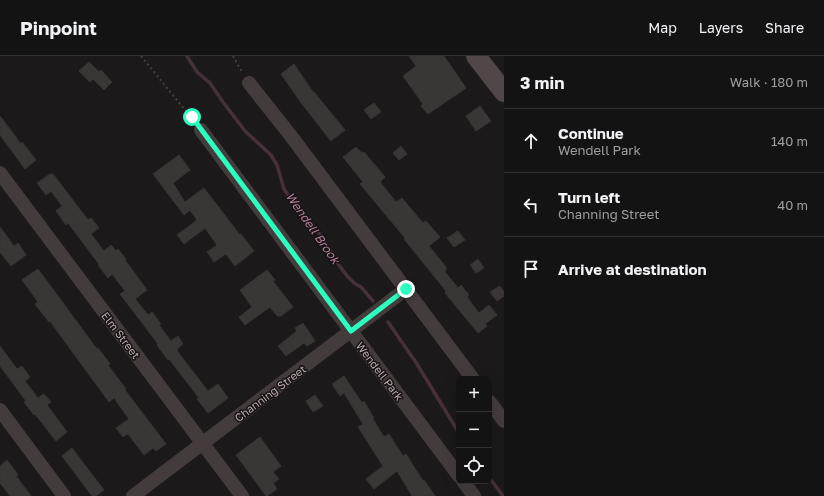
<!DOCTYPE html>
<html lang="en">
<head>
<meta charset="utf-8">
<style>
  :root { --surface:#141313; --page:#1d1c1c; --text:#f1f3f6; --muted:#9d9ea0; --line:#333233 }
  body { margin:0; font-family:"Golos Text",sans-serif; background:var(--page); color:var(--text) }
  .controls { position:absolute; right:12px; bottom:12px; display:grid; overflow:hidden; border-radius:6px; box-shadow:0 4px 16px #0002 }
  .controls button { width:36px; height:36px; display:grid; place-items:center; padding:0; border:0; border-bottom:1px solid var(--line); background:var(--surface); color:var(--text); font:20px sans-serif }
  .stop { position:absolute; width:12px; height:12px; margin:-9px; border:3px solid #2dffc1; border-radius:50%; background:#fff }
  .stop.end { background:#2dffc1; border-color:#fff; box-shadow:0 1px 4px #0008 }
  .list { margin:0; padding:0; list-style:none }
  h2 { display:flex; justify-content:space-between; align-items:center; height:52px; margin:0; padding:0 16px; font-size:17px }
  h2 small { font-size:13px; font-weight:400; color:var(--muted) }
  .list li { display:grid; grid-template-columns:26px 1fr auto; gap:12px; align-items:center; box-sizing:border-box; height:64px; padding:0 16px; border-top:1px solid var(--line) }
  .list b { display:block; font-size:15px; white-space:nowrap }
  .list p { margin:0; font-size:13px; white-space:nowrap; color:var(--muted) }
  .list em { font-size:13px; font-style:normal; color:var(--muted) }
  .icon { flex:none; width:22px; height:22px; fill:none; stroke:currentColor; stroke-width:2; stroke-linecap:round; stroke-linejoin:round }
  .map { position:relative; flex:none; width:504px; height:440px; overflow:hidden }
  header { display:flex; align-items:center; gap:24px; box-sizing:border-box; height:56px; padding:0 20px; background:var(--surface); border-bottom:1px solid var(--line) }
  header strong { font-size:19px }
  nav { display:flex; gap:22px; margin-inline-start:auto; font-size:14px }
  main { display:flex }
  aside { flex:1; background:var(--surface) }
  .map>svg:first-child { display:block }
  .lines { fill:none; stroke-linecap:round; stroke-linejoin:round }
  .stream { stroke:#46303b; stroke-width:3.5 }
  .building { fill:#3a3636; stroke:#383333 }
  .path { stroke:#483f41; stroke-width:2; stroke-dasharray:2 3; stroke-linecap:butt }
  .street { stroke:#433b3c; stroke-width:14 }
  .secondary { stroke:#514749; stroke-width:20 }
  .route { stroke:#2dffc1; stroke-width:5 }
  .labels { text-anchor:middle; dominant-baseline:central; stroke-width:3; stroke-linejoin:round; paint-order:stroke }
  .street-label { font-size:11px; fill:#bcaaaf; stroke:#161414 }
  .water-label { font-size:12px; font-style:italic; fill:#ba7e9c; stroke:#161414 }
</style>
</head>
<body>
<header>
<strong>Pinpoint</strong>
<nav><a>Map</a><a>Layers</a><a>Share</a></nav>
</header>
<main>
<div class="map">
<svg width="504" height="440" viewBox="0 0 504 440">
  <rect width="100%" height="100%" fill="#1b1919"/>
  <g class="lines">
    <!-- stream -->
    <g class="stream">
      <path d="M187 0 197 16 210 27 223 46 245 75 271 99 277 109 284 133 290 142 302 159 315 172 324 184 339 209 347 220 354 227 361 231 373 245"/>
      <path d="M388 266 417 308 459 377"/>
      <path d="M489 421 503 440"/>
    </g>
  </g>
  <!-- building -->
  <g class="building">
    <path d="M409 0H444L466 32 428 58 421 50 423 48 403 20 416 10Z"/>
    <path d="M89 6 99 16 101 14 112 26 104 34 93 23 90 26 79 15Z"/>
    <path d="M294 8 313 36H314L345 74 331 85 302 48 281 18Z"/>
    <path d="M374 47 381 56 371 63 364 54Z"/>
    <path d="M480 50 491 65 476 75 466 60Z"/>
    <path d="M0 60 21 88 22 86 36 104 25 113 0 79Z"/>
    <path d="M401 90 407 98 399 104 393 97Z"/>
    <path d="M356 91 362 97 364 96 385 121 380 126 396 146 402 142 423 167 426 165 440 181 429 190 446 211V214L445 216 458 232 461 229 469 239 467 241 479 257 489 249 497 259 485 268 487 270 478 277 445 237 446 235 404 183 405 182 360 128 363 126 343 101Z"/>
    <path d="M179 99 190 114 173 127 185 146 204 132 240 179 241 178 254 195 235 210 226 198 214 206 207 196 217 189 205 172 184 188 177 179 197 164 190 154 184 159 153 118Z"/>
    <path d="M50 118H53L88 164 91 162 99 172 91 178 104 195 111 189 116 195 118 193 126 203 125 204 147 234 135 243 148 259 152 256 161 268 159 269 171 285 178 280 183 288 177 293 178 296 208 335 218 328 228 342 208 357 197 343 199 342 169 303 168 304 157 289 158 288 120 238 125 235 112 218 108 222 98 209 99 208 68 167 66 169 56 155 62 150 51 135 46 139 37 127Z"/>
    <path d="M0 171 14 190 18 187 26 199 11 210 0 196Z"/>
    <path d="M458 175 465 184 454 191 447 182Z"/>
    <path d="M478 203 484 212 476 217 470 209Z"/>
    <path d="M38 213 97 293 98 292 110 308 108 309 126 333 125 334 166 388 156 395 153 392 144 399 128 378 123 381 116 372 129 363 114 342 109 346 76 301 50 265 49 266 35 248 38 246 22 224Z"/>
    <path d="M267 214 275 224 273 225 293 251 281 260H277L270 251 245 269 239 261 252 251 240 234Z"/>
    <path d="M500 230 504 236V240L497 245 490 236Z"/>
    <path d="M303 267 315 285 307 290 304 287 286 300 278 290 297 275 295 272Z"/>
    <path d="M0 290 17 313 22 310 30 321 25 325 38 342 44 338 51 346 47 349 67 376 56 385 35 358 34 359 24 346 26 345 0 310Z"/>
    <path d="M344 320 362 347 364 345 374 362 373 363 384 381 389 378 403 400 406 398 423 425 424 424 435 440H412L397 415 374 433 366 423 383 410 358 371 363 368 344 337 340 340 332 328Z"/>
    <path d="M315 339 323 350 313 356 306 345Z"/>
    <path d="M260 381 281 410 273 416 279 423 273 427 277 433 267 440H266L236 399Z"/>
    <path d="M72 392 104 434 96 440H92L62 400Z"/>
    <path d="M7 404 18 419 16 420 31 440H10L0 427V410Z"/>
  </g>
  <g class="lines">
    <!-- path -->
    <g class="path">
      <path d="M141 0 194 65"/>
      <path d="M233 0 242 16"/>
    </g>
    <!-- street -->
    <g class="street">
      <path d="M249 27 291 80 473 323"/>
      <path d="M201 74 459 420"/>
      <path d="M0 117 242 440"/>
      <path d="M489 345 504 365"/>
      <path d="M0 354 64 440"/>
      <path d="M463 425 474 440"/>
      <path d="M133 440 406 233"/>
    </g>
    <!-- secondary -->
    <path class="secondary" d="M476 0 504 36"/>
  </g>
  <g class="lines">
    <!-- route -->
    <path class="route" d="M192 61 351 275 406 233"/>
  </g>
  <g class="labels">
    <!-- street labels -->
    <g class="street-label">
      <text transform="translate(121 279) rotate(53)">Elm Street</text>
      <text transform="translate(380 315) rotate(53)">Wendell Park</text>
      <text transform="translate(270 337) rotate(-37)">Channing Street</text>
    </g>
    <!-- water labels -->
    <g class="water-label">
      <text transform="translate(313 172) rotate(55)">Wendell Brook</text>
    </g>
  </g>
</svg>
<div class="controls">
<button>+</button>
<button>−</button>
<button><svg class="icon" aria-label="locate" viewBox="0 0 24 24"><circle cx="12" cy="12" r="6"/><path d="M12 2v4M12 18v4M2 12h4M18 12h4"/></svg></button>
</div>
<div class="stop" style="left:192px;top:61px"></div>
<div class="stop end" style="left:406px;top:233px"></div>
</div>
<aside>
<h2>3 min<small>Walk · 180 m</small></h2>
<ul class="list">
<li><svg class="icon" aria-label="ahead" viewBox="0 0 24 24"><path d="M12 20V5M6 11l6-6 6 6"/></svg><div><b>Continue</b><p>Wendell Park</p></div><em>140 m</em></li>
<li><svg class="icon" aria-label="left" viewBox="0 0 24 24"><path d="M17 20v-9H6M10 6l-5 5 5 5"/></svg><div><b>Turn left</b><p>Channing Street</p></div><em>40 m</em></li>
<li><svg class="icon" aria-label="arrive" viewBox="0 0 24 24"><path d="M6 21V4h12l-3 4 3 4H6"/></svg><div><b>Arrive at destination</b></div></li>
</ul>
</aside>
</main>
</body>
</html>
